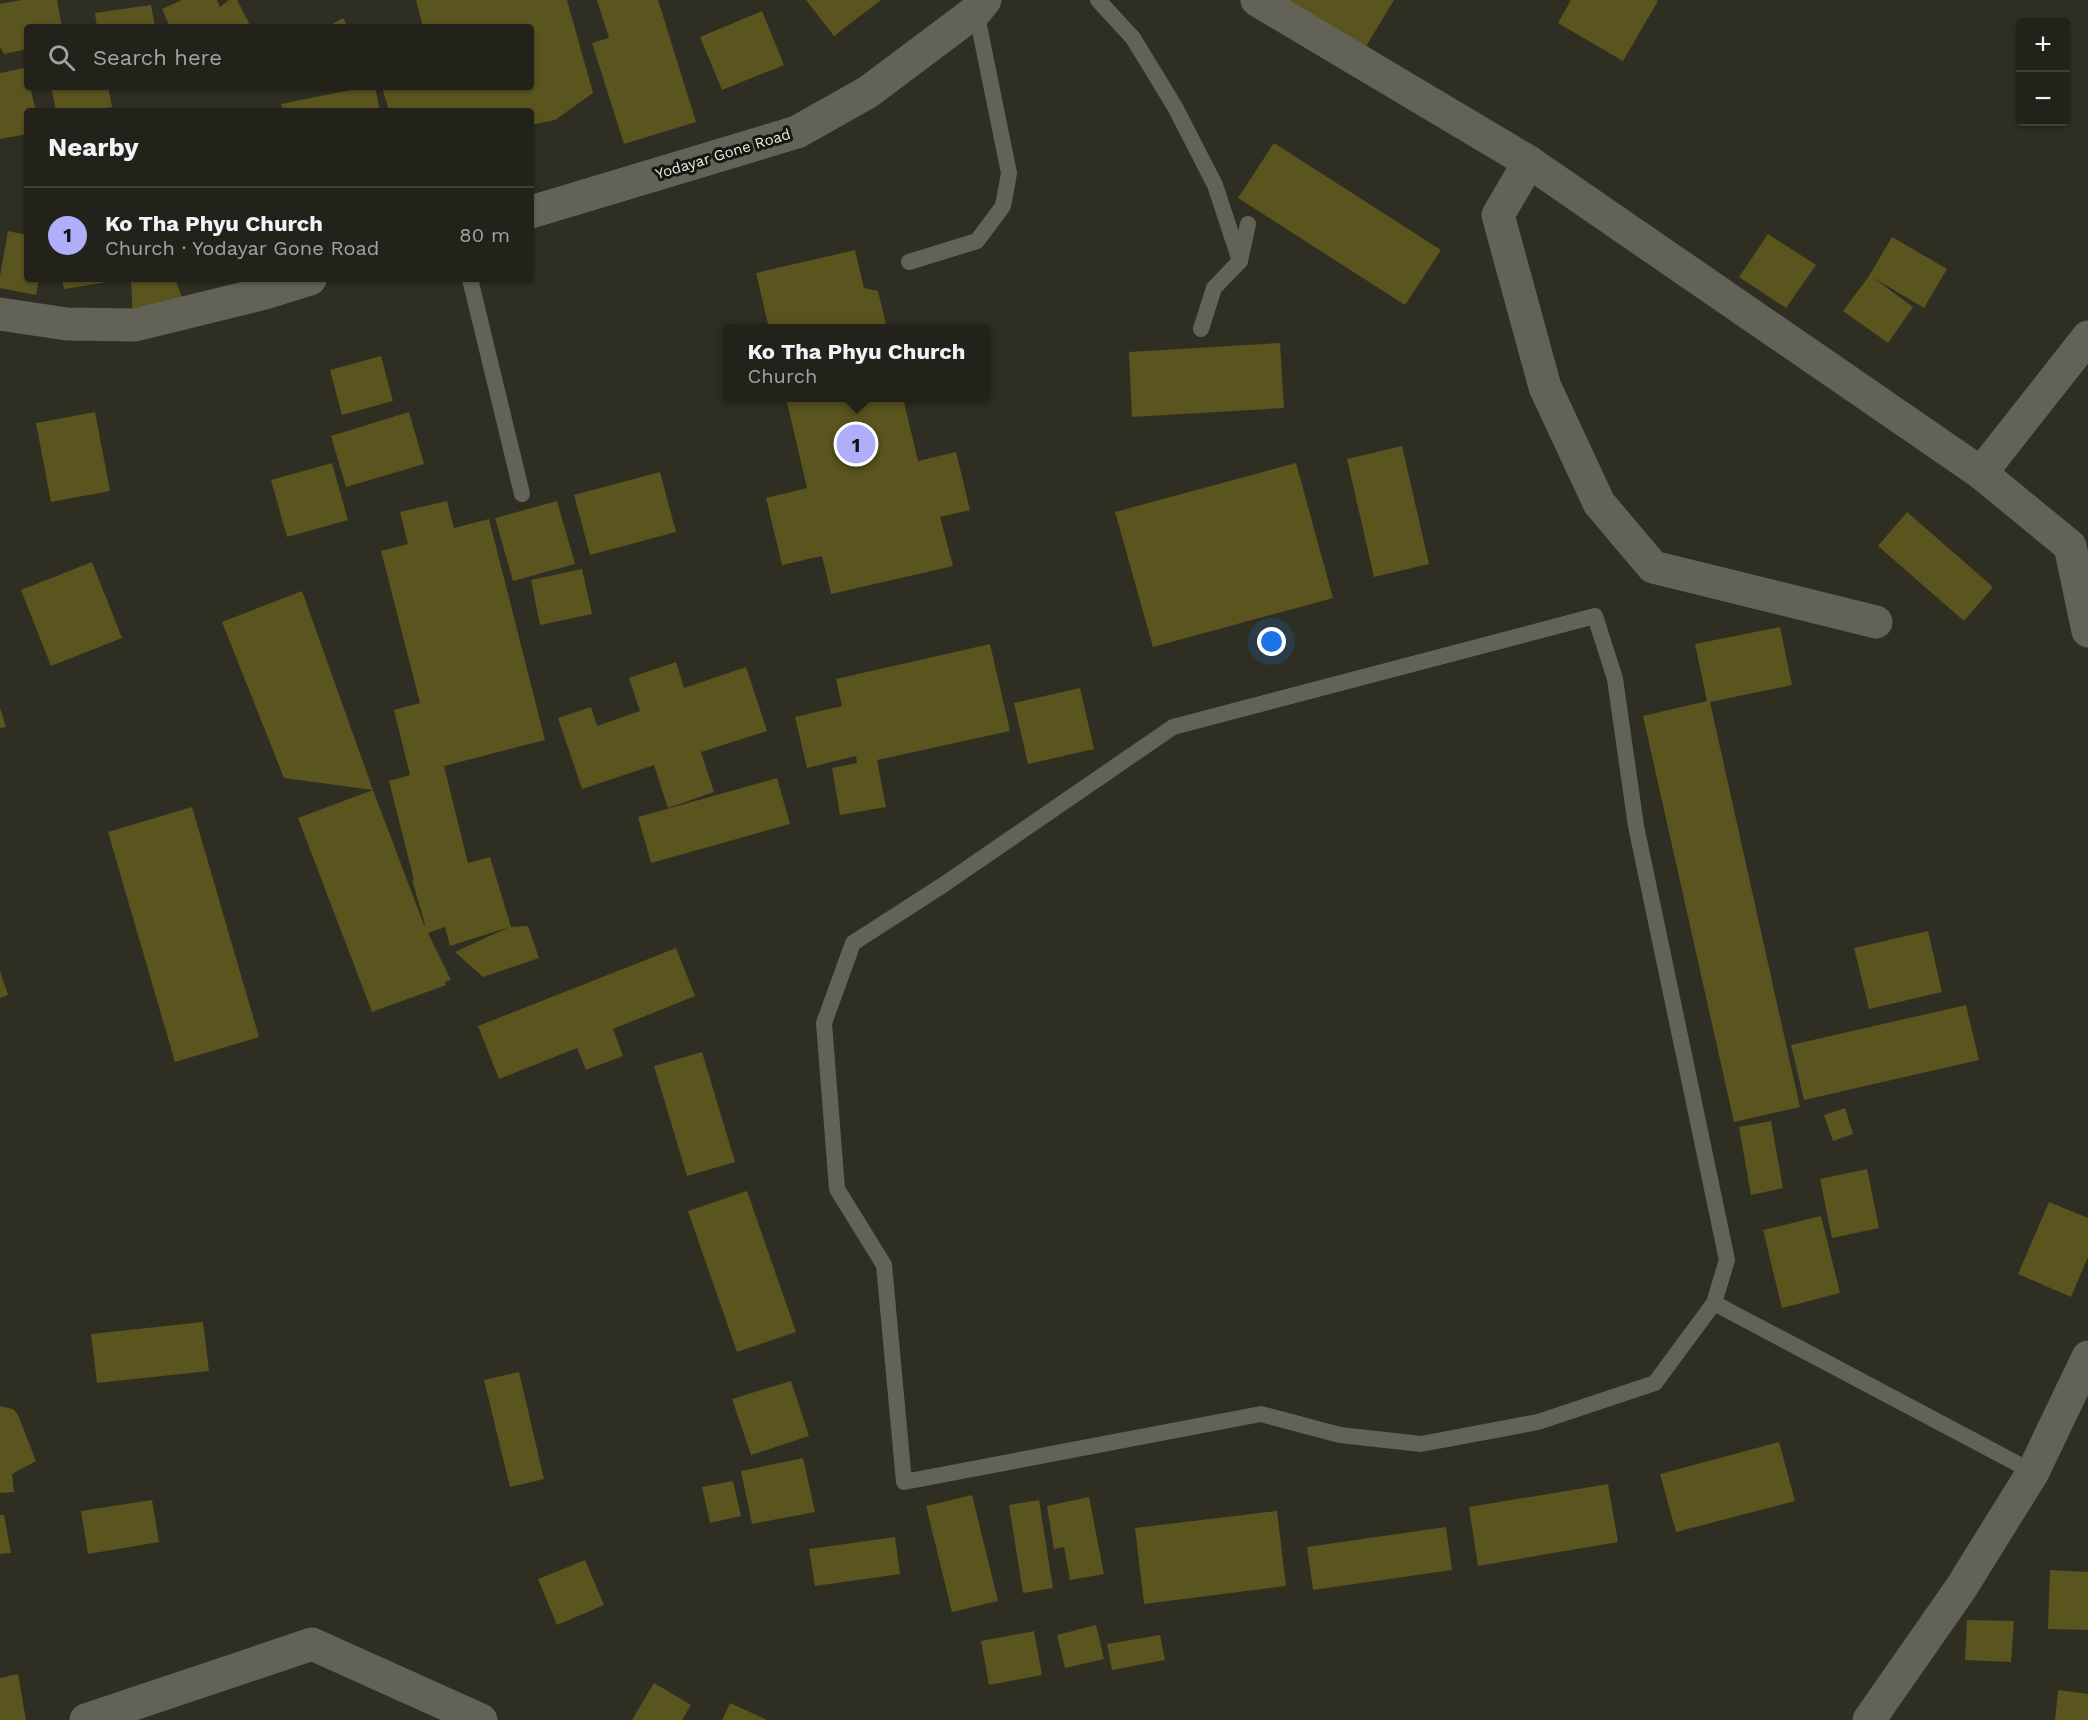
<!DOCTYPE html>
<html lang="en">
<head>
<meta charset="utf-8">
<style>
  :root { --surface:#23221a; --page:#2f2f27; --text:#f1f3f6; --muted:#a3a4a2; --line:#403f39; --accent:#b0aefa }
  body { margin:0; font-family:"Work Sans",sans-serif; background:var(--page); color:var(--text) }
  .controls { position:absolute; right:18px; top:18px; display:grid; overflow:hidden; border-radius:6px; box-shadow:0 2px 4px #0004 }
  .controls button { width:54px; height:54px; display:grid; place-items:center; padding:0; border:0; border-bottom:2px solid var(--line); background:var(--surface); color:var(--text); font:30px sans-serif }
  .you { position:absolute; left:1272px; top:642px; width:21px; height:21px; margin:-15px; border:4px solid #fff; border-radius:50%; background:#1a73e8; box-shadow:0 0 0 9px #1a73e833 }
  .badge { display:grid; place-items:center; width:39px; height:39px; border-radius:50%; background:var(--accent); color:#111; font-size:20px; font-weight:700 }
  .pin { position:absolute; translate:-50% -50%; border:3px solid #fff; box-shadow:0 2px 6px #0006 }
  .popup { position:absolute; left:723px; top:324px; width:267px; height:78px; box-sizing:border-box; display:grid; place-content:center; border-radius:6px; background:var(--surface); filter:drop-shadow(0 2px 4px #0005); font-size:20px; white-space:nowrap; color:var(--muted) }
  .popup b { font-size:22px; color:var(--text) }
  .popup::after { content:''; position:absolute; left:50%; top:100%; margin-left:-12px; border:12px solid transparent; border-top-color:var(--surface) }
  .list { margin:0; padding:0; list-style:none }
  h2 { display:flex; justify-content:space-between; align-items:center; height:78px; margin:0; padding:0 24px; font-size:26px }
  h2 small { font-size:20px; font-weight:400; color:var(--muted) }
  .list li { display:grid; grid-template-columns:39px 1fr auto; gap:18px; align-items:center; box-sizing:border-box; height:96px; padding:0 24px; border-top:2px solid var(--line) }
  .list b { display:block; font-size:22px; white-space:nowrap }
  .list p { margin:0; font-size:20px; white-space:nowrap; color:var(--muted) }
  .list em { font-size:20px; font-style:normal; color:var(--muted) }
  .icon { flex:none; width:33px; height:33px; fill:none; stroke:currentColor; stroke-width:2; stroke-linecap:round; stroke-linejoin:round }
  .map { position:relative; flex:none; width:2088px; height:1720px; overflow:hidden }
  .search { position:absolute; background:var(--surface); box-shadow:0 2px 4px #0004; left:24px; top:24px; width:510px; height:66px; display:flex; align-items:center; gap:15px; box-sizing:border-box; padding:0 21px; border-radius:6px; color:var(--muted); font-size:22px }
  .panel { position:absolute; background:var(--surface); box-shadow:0 2px 4px #0004; left:24px; top:108px; width:510px; height:174px; border-radius:6px }
  .map>svg:first-child { display:block }
  .building { fill:#5a541e }
  .lines { fill:none; stroke-linecap:round; stroke-linejoin:round }
  .service { stroke:#636256; stroke-width:16 }
  .minor { stroke:#636256; stroke-width:33 }
  .labels { text-anchor:middle; dominant-baseline:central; stroke-width:6; stroke-linejoin:round; paint-order:stroke }
  .street-label { font-size:15px; fill:#e9e8e1; stroke:#161611 }
</style>
</head>
<body>
<div class="map">
<svg width="2088" height="1720" viewBox="0 0 2088 1720">
  <rect width="100%" height="100%" fill="#2f2e23"/>
  <!-- building -->
  <g class="building">
    <path d="M21 0H57L62 27H27V49L4 54 0 47V4Z"/>
    <path d="M182 0H217L220 7 229 0H237L251 27H170L162 9Z"/>
    <path d="M416 0H567L593 93 555 120 531 125V111H389L382 87H531V27H423Z"/>
    <path d="M597 0H658L696 122 624 144 592 43 609 38Z"/>
    <path d="M806 0H881L834 36Z"/>
    <path d="M1282 0H1394L1365 48Z"/>
    <path d="M1571 0H1656L1658 1 1623 61 1558 23Z"/>
    <path d="M151 5 155 27H97L95 13Z"/>
    <path d="M762 11 784 65 722 90 700 37Z"/>
    <path d="M343 18 348 27H327Z"/>
    <path d="M25 68 27 87H30L36 111H27V134L0 139V73Z"/>
    <path d="M51 87H108L112 107 85 111H56Z"/>
    <path d="M365 87H375L380 111H283L281 104Z"/>
    <path d="M1274 143 1441 250 1405 305 1238 198Z"/>
    <path d="M8 231 27 235V279H39L36 295 0 288V276Z"/>
    <path d="M1768 234 1816 265 1786 308 1739 277Z"/>
    <path d="M1892 237 1947 269 1924 308 1872 277 1913 307 1888 343 1843 311 1869 276Z"/>
    <path d="M855 250 864 288 878 291 887 328H769L756 273Z"/>
    <path d="M62 279H114V281L64 289Z"/>
    <path d="M131 279H175L186 307 133 321Z"/>
    <path d="M1280 343 1284 408 1132 417 1129 352Z"/>
    <path d="M381 356 393 401 342 415 330 370Z"/>
    <path d="M786 398H903L918 461 956 452 970 510 940 517 953 566 831 594 822 556 782 565 766 498 807 488Z"/>
    <path d="M95 412 110 491 51 502 36 423Z"/>
    <path d="M409 412 424 464 346 487 331 436Z"/>
    <path d="M1402 446 1429 564 1374 577 1347 459Z"/>
    <path d="M332 463 348 520 287 537 271 480Z"/>
    <path d="M1296 463 1333 598 1153 647 1115 512Z"/>
    <path d="M660 472 676 532 590 555 574 495Z"/>
    <path d="M447 501 454 528 489 519 545 740 444 766 468 863 490 857 511 927 528 926 539 958 483 977 455 952 509 927 450 946 445 927 428 933 451 980 445 982 446 985 372 1012 298 818 373 790 424 925 425 924 412 880H414L389 781 410 775 394 710 420 703 381 551 408 544 400 512Z"/>
    <path d="M557 501 575 564 513 581 495 518Z"/>
    <path d="M1907 512 1993 587 1964 621 1878 546Z"/>
    <path d="M92 562 122 638 51 666 21 590Z"/>
    <path d="M582 569 592 614 540 625 531 580Z"/>
    <path d="M302 591 373 790 284 778 222 622Z"/>
    <path d="M1780 627 1792 685 1710 702 1800 1107 1734 1122 1643 716 1707 701 1695 644Z"/>
    <path d="M990 644 1010 731 877 760 886 807 840 815 832 768 857 763 856 756 807 768 795 717 842 706 836 679Z"/>
    <path d="M676 662 684 688 746 667 767 731 701 752 714 792 668 808 654 765 582 789 558 718 591 707 597 726 640 711 629 678Z"/>
    <path d="M1080 688 1094 749 1028 764 1014 703Z"/>
    <path d="M0 708 6 727 0 728Z"/>
    <path d="M777 778 790 824 651 863 638 817Z"/>
    <path d="M192 807 259 1037 175 1062 108 832Z"/>
    <path d="M1928 931 1942 992 1869 1009 1854 948Z"/>
    <path d="M676 948 695 996 613 1029 623 1056 586 1070 577 1048 499 1079 478 1026Z"/>
    <path d="M0 971 8 995 0 998Z"/>
    <path d="M1966 1005 1979 1060 1804 1100 1791 1045Z"/>
    <path d="M702 1052 735 1162 687 1176 654 1066Z"/>
    <path d="M1845 1108 1853 1134 1833 1141 1824 1115Z"/>
    <path d="M1771 1121 1783 1188 1751 1195 1739 1127Z"/>
    <path d="M1867 1169 1879 1228 1832 1238 1820 1179Z"/>
    <path d="M747 1191 796 1332 737 1352 688 1211Z"/>
    <path d="M2049 1202 2088 1218V1257L2071 1297 2018 1274Z"/>
    <path d="M1821 1216 1840 1293 1782 1308 1763 1230Z"/>
    <path d="M203 1322 209 1371 97 1383 91 1334Z"/>
    <path d="M519 1372 544 1479 510 1487 484 1380Z"/>
    <path d="M791 1381 809 1436 751 1455 732 1399Z"/>
    <path d="M0 1406 13 1409 18 1415 36 1461 12 1474 14 1492 0 1493Z"/>
    <path d="M1779 1442 1795 1501 1676 1532 1660 1474Z"/>
    <path d="M803 1458 815 1512 752 1524 741 1471Z"/>
    <path d="M733 1481 741 1516 710 1523 702 1487Z"/>
    <path d="M1608 1484 1618 1542 1478 1566 1469 1507Z"/>
    <path d="M972 1495 998 1601 952 1612 926 1506Z"/>
    <path d="M1089 1497 1104 1574 1070 1580 1064 1547 1054 1549 1047 1506Z"/>
    <path d="M152 1500 159 1542 88 1554 81 1511Z"/>
    <path d="M1039 1500 1053 1588 1023 1593 1009 1505Z"/>
    <path d="M1277 1511 1286 1586 1144 1604 1135 1528Z"/>
    <path d="M0 1515H4L11 1553 0 1554Z"/>
    <path d="M1446 1527 1452 1570 1313 1590 1307 1547Z"/>
    <path d="M895 1537 900 1574 815 1586 809 1549Z"/>
    <path d="M585 1560 604 1605 557 1625 538 1579Z"/>
    <path d="M2050 1570 2088 1572V1630L2048 1629Z"/>
    <path d="M1967 1620 2014 1621 2011 1662 1965 1660Z"/>
    <path d="M1096 1625 1104 1659 1065 1668 1057 1635Z"/>
    <path d="M1034 1631 1042 1675 989 1685 981 1641Z"/>
    <path d="M1160 1635 1165 1660 1112 1670 1107 1644Z"/>
    <path d="M18 1674 26 1720H0V1678Z"/>
    <path d="M654 1683 691 1705 682 1720H632Z"/>
    <path d="M2058 1690 2088 1694V1720H2055Z"/>
    <path d="M730 1703 767 1720H722Z"/>
  </g>
  <g class="lines">
    <!-- service -->
    <g class="service">
      <path d="M1098 0 1133 38 1175 107 1215 185 1240 261"/>
      <path d="M909 262 977 241 1003 206 1009 173 976 11"/>
      <path d="M470 279 522 494"/>
      <path d="M1201 329 1214 288 1240 261 1248 224"/>
      <path d="M1714 1303 1655 1383 1538 1422 1421 1444 1340 1435 1261 1414 904 1482 884 1265 837 1189 824 1023 853 943 943 885 1173 727 1595 616 1615 679 1636 826 1727 1260 1714 1303 2033 1472"/>
    </g>
    <!-- minor -->
    <g class="minor">
      <path d="M1257 0 1529 162 1981 473 2070 546 2088 631"/>
      <path d="M1529 162 1498 215 1545 387 1599 503 1653 567 1876 622"/>
      <path d="M531 212 797 132 868 92 976 11 985 0"/>
      <path d="M0 314 67 324 135 325 265 293 310 279"/>
      <path d="M1981 473 2088 337"/>
      <path d="M86 1720 312 1644 481 1720"/>
      <path d="M1869 1720 1961 1588 2033 1472 2088 1357"/>
    </g>
  </g>
  <g class="labels">
    <!-- street labels -->
    <g class="street-label">
      <text transform="translate(723 154) rotate(-17)">Yodayar Gone Road</text>
    </g>
  </g>
</svg>
<div class="controls">
<button>+</button>
<button>−</button>
</div>
<div class="you"></div>
<div class="pin badge" style="left:856px;top:444px">1</div>
<div class="popup"><b>Ko Tha Phyu Church</b>Church</div>
<div class="search"><svg class="icon" aria-label="search" viewBox="0 0 24 24"><circle cx="10" cy="10" r="6"/><path d="M15 15l6 6"/></svg>Search here</div>
<section class="panel">
<h2>Nearby<small></small></h2>
<ul class="list">
<li><span class="badge">1</span><div><b>Ko Tha Phyu Church</b><p>Church · Yodayar Gone Road</p></div><em>80 m</em></li>
</ul>
</section>
</div>
</body>
</html>
